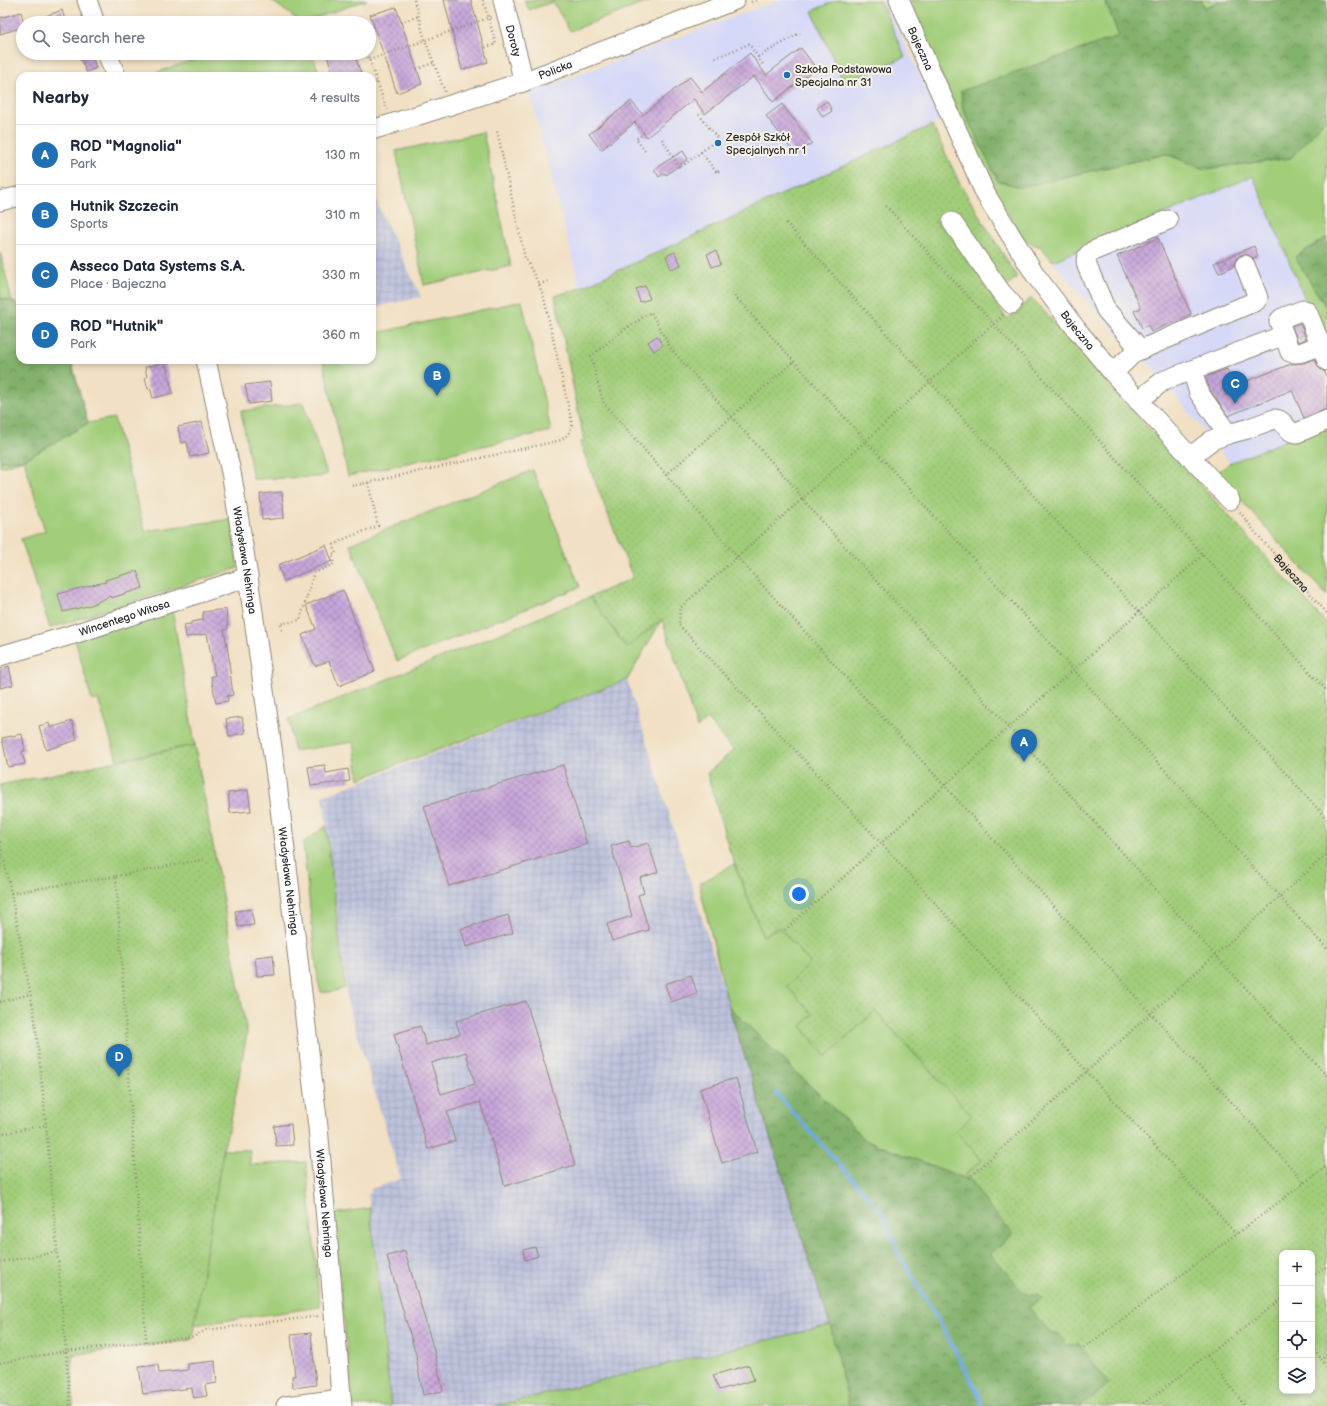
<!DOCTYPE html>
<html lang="en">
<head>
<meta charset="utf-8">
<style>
  :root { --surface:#fff; --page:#f6f6f7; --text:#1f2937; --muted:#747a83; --line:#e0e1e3; --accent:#1f6fb2 }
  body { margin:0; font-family:"Balsamiq Sans",sans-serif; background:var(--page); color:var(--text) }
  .controls { position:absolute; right:12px; bottom:12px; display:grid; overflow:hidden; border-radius:8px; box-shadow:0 2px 6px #0003 }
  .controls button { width:36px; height:36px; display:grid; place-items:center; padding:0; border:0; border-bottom:1px solid var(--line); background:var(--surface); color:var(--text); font:20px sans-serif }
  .you { position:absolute; left:799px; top:894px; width:14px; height:14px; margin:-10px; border:3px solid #fff; border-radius:50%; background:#1a73e8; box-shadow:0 0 0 6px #1a73e833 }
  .badge { display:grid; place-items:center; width:26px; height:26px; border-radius:50%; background:var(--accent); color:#fff; font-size:13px; font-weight:700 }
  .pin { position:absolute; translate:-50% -33px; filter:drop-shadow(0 1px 2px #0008) }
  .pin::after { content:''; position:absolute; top:21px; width:14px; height:12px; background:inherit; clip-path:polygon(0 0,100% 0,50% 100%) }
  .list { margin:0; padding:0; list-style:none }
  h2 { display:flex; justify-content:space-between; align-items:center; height:52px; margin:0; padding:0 16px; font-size:17px }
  h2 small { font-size:13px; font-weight:400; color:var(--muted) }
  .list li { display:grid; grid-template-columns:26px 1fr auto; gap:12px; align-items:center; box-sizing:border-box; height:60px; padding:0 16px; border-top:1px solid var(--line) }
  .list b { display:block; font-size:15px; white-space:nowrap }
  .list p { margin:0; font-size:13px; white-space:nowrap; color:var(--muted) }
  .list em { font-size:13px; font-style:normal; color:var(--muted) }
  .icon { flex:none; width:22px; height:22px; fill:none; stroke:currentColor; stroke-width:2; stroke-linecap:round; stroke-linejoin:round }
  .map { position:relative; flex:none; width:1327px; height:1406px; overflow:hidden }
  .search { position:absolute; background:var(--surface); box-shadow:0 2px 6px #0003; left:16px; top:16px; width:360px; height:44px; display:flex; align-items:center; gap:10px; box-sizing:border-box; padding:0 14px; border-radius:22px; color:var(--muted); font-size:15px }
  .panel { position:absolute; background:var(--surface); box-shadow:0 2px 6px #0003; left:16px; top:72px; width:360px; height:292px; border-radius:12px }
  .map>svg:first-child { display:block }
  .built { fill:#d6d8f8 }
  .industrial { fill:url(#industrial-grid) }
  .green { fill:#a2ce7a; stroke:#667c52 }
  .forest { fill:url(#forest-crowns); stroke:#566e4a }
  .garden { fill:url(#garden-dots); stroke:#667c52; fill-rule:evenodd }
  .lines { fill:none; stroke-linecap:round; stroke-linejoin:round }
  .stream { stroke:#6faadf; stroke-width:4 }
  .building { fill:url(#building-cross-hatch); fill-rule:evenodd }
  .minor-casing { stroke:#8e8677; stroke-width:21 }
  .path { stroke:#8e8677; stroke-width:2.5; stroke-dasharray:1 3; stroke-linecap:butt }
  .minor { stroke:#fff; stroke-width:19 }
  .poi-dot { fill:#1f6fb2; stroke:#f7f3e8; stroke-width:1.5 }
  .labels { text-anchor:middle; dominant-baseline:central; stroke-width:4; stroke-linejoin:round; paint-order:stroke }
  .street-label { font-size:11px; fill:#2b2b2b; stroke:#f7f3e8 }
  .poi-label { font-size:11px; fill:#2b2b2b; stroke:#f7f3e8; text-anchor:start }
</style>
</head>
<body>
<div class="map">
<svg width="1327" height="1406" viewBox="0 0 1327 1406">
  <defs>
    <pattern id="industrial-grid" width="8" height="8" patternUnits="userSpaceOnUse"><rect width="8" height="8" fill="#bec3dd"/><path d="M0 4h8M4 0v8" fill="none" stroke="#a3a8be"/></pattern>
    <pattern id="forest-crowns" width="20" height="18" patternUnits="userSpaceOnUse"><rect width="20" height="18" fill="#81b16a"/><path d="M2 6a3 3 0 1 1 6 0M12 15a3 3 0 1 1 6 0" fill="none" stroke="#6a9057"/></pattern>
    <pattern id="garden-dots" width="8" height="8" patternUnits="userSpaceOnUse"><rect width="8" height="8" fill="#a2ce7a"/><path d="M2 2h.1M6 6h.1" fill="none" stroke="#8cb16a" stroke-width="1.8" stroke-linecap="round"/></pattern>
    <pattern id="building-cross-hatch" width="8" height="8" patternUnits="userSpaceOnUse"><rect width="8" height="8" fill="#c7a5da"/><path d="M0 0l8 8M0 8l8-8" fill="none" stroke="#a287b1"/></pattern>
  </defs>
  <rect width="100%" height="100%" fill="#f7f3e8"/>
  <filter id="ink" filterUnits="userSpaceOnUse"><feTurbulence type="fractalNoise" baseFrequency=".025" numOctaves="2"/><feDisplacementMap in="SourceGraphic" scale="8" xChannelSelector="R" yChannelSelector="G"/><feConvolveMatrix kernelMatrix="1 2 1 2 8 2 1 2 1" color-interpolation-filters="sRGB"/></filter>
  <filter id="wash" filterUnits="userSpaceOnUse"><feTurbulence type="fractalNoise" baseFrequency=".012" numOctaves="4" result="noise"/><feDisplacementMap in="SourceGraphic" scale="16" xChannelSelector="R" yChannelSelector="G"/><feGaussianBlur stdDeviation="0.9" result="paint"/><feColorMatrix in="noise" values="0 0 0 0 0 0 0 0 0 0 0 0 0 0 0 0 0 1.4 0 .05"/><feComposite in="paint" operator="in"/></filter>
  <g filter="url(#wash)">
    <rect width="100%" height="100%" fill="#f1e0c3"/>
    <!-- built -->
    <g class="built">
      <path d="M779 0H883L942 120 580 288 530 93Z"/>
      <path d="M1253 175 1327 348V424L1230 463 1152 367 1126 343 1069 281 1053 261Z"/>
    </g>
    <!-- industrial -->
    <g class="industrial">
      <path d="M372 193 421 297 372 308Z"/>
      <path d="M627 680 830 1325 495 1406H391L368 1194 372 1193 371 1189 401 1179 348 1004 323 796Z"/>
    </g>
    <!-- green -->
    <g class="green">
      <path d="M271 0H367L302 23Z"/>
      <path d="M524 0H653L570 31 553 2 529 10Z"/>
      <path d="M837 0H880L905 57 844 83 812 11Z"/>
      <path d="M910 0H1105L1119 36 961 91 963 109 998 181 1020 187 1166 154 1204 169 1290 158 1327 117V237L1295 257 1327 309V351L1253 176 1053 261 1041 247 1024 240 980 167Z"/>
      <path d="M1201 0H1222L1205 7Z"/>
      <path d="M213 53H312L320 76H259L258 73 251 76H146Z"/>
      <path d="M483 132 511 266 424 285 396 151Z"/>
      <path d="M0 252 12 301 0 298Z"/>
      <path d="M522 301 551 431 348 476 323 360H372V334Z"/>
      <path d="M303 403 327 474 320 477 253 479 241 411Z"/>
      <path d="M114 418 145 531 231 519 238 568 50 628 21 539 45 531 24 460 0 467V461L24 460 88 423Z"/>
      <path d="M1327 424V596L1217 473 1230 463Z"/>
      <path d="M533 470 580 587 397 661 350 544Z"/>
      <path d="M590 597 627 648 662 619 627 680 359 779 354 742 294 751 289 719Z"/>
      <path d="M172 608 195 745 117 760 98 699 92 701 75 639Z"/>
      <path d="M326 826 345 988 331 992H321L318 981 303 843Z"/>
      <path d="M734 864 763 936 779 927 811 963 813 1015 801 1026 826 1057 875 1011 972 1116 983 1160 966 1175 972 1181 867 1141 733 1011 1052 1406H495L830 1325 729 1007 699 884Z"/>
      <path d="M223 1150H250V1165L306 1162 320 1307 194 1325Z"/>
      <path d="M370 1208 391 1406H353L333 1214Z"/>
    </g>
    <!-- forest -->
    <g class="forest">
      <path d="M1105 0H1201L1204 8 1224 0H1327V117L1291 158 1204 169 1166 154 1020 187 998 181 963 109 961 91 1119 36Z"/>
      <path d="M1327 237V309L1295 257Z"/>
      <path d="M0 298 12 301 20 305V360H71L88 423 24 460 0 461Z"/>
      <path d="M729 1007 867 1141 972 1181 988 1205 1013 1234 991 1254 1042 1298 1058 1333 1067 1345 1079 1344 1110 1384 1080 1406H849L830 1325Z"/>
    </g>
    <!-- garden -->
    <g class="garden">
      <path d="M932 125 960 184 1017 277 993 300 1007 319 1030 299H1033L1085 358 1327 624V1406H1080L1109 1384 1079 1344 1067 1345 1058 1333 1051 1334 1029 1307 1042 1298 1037 1294H1025L991 1254 1013 1234 988 1205 972 1181 965 1175 982 1160 956 1131 972 1116 875 1011 826 1057 801 1026 813 1015 787 986 810 963 779 927 763 936 729 849 707 773 734 750 707 719 697 728 662 619 627 648 590 597 633 578 580 443 584 440 555 296 580 288ZM1282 1253H1312V1391H1282Z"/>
      <path d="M195 745 247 1033 231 1120 223 1150 192 1340 72 1355 73 1406H0V785Z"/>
    </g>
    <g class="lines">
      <!-- stream -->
      <path class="stream" d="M776 1093 881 1211 900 1256 940 1323 978 1393 982 1406"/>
    </g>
    <g id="blocks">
      <!-- building -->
      <g class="building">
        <path d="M444 0H471L488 62 462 70Z"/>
        <path d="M396 7 422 84 397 93 370 15Z"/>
        <path d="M62 10 66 23H30V22Z"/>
        <path d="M21 12 23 20V27L0 34V18Z"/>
        <path d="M801 48 816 68 773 102 754 76 705 114 694 99 647 137 635 122 601 150 589 134 631 101 643 115 690 77 702 92 750 53 766 75Z"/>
        <path d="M79 53H91L96 68 86 72Z"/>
        <path d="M326 53H354L362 76H334Z"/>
        <path d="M827 101 832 111 823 117 817 108Z"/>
        <path d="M782 104 812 143 796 155 766 116Z"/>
        <path d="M683 151 688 159 666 175 665 173 659 177 654 169Z"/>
        <path d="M1158 238 1191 314 1151 332 1148 325 1142 328 1134 311 1141 308 1117 256Z"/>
        <path d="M1254 246 1258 256 1253 258 1247 254 1241 255 1236 259 1234 266 1219 273 1214 263Z"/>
        <path d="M716 251 721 264 712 267 707 254Z"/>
        <path d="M675 252 681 265 671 269 666 256Z"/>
        <path d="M645 286 650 299 640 302 636 289Z"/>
        <path d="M1300 323 1306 339 1298 342 1292 326Z"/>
        <path d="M657 336 663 345 654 351 648 342Z"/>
        <path d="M1314 359 1320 369 1325 372 1327 378V409L1304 418 1292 390 1228 416 1209 388 1206 377 1227 369 1234 386 1291 364 1303 363Z"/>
        <path d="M165 362 173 393 153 398 150 388 148 389 145 378 147 377 145 367Z"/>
        <path d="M270 382 272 401 249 404 245 385Z"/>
        <path d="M202 422 209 453 190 457 187 442 181 443 178 427Z"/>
        <path d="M282 492 284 518 262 520 260 494Z"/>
        <path d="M326 545 332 561 284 581 278 565Z"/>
        <path d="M137 571 143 588 111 598 110 596 91 605 63 612 58 594 92 585 106 582 105 580Z"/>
        <path d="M343 590 375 671 339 686 329 661 315 666 302 635 316 629 306 605Z"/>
        <path d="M226 609 228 629 224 630 230 663H229L233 695 227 696 228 701 216 703 211 676H215L207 634 186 637 184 625 191 624V622L203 620V612Z"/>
        <path d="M9 666 13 685 0 688V669Z"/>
        <path d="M242 717 245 733 229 736 226 719Z"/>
        <path d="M72 721 77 740 46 750 39 726 49 723 50 728Z"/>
        <path d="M22 734 25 751H22L25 764 8 767 2 738Z"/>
        <path d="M325 765 326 773 348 769 350 781 311 786 308 767Z"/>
        <path d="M563 765 587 844 449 886 424 806Z"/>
        <path d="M248 790 251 811 230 813 228 793Z"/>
        <path d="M629 841 631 848 648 843 658 872 640 878 644 893 638 895 649 930 612 941 607 924 632 916 611 846Z"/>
        <path d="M251 909 254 925 238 927 235 911Z"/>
        <path d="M508 915 513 933 466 947 461 929Z"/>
        <path d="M273 955 275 975 257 976 255 957Z"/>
        <path d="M691 975 697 993 671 1002 665 984Z"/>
        <path d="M526 1001 575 1165 505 1186 480 1102 447 1112 455 1141 428 1149 394 1034 420 1026 426 1045 460 1034 456 1021ZM466 1052 475 1084 441 1094 431 1063Z"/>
        <path d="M736 1078 757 1152 722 1163 700 1089Z"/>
        <path d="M291 1124 293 1145 276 1146 274 1126Z"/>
        <path d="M535 1247 538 1256 525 1260 523 1250Z"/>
        <path d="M405 1251 435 1354 443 1391 423 1395 416 1358H417L387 1256Z"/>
        <path d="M311 1333 316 1385 293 1388 292 1376H295L291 1335Z"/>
        <path d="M215 1361 217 1383 205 1385 207 1396 193 1398 192 1388 143 1394 139 1367 158 1365 159 1373 188 1370V1364Z"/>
        <path d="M749 1365 754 1380 719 1390 713 1375Z"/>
      </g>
    </g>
  </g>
  <g filter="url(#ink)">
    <use href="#blocks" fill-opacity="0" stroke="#8e8677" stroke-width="1"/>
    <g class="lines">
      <!-- minor casing -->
      <g class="minor-casing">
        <g id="minor">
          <path d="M87 0 95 23"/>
          <path id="s2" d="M503 0 520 66 523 82"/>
          <path id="s3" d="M899 0 986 195 1036 276 1077 330 1113 373 1230 500"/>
          <path d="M107 53 116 76"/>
          <path id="s4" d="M372 130 523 82 735 0"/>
          <path d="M0 201 20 196"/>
          <path d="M952 222 1001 292 1012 304"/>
          <path d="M1284 335 1290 352C1299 356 1312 348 1320 344"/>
          <path d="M1140 349 1106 310 1087 266C1085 258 1086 256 1093 251L1168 220"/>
          <path id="s5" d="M206 360 232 477 248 577 277 783 318 1127 342 1406"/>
          <path d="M1192 370 1199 393 1228 434"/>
          <path d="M1113 373 1135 352 1256 301 1258 298 1257 295 1245 265"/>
          <path d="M1138 401 1163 381 1284 335 1279 321 1282 318 1303 310H1305L1308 313 1327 361"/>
          <path d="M1190 457 1212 440 1228 434 1247 429 1274 419C1286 419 1285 433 1297 433L1327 420"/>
          <path id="s6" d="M0 656 71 635 248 577"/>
          <path d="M286 1406 341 1399"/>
        </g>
      </g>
      <!-- path -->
      <g class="path">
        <path d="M414 0 425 40 445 92"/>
        <path d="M483 0 496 44 484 48"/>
        <path d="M751 2 756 0"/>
        <path d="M401 22 419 16"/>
        <path d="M367 53 387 110"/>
        <path d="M758 57 800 33"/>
        <path d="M715 58 749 44 764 66"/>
        <path d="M369 60 491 17"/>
        <path d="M417 69 433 63"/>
        <path d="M372 84 377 82"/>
        <path d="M644 133 636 139 646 152"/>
        <path d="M662 139 680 168 718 139 697 112"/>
        <path d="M701 152 717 173 719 171"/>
        <path d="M886 206 1327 691"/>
        <path d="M786 223 1327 819"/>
        <path d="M539 284 550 281"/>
        <path d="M732 293 1327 949"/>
        <path d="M1003 315 802 499 796 489 671 349 651 312 624 330 591 356 603 402 737 557 1305 1183"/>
        <path d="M666 475 794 361"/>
        <path d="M352 486 558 441C567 437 571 432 572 423L544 298 539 284 525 258 497 131"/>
        <path id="s1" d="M1240 512 1255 532 1327 613"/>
        <path d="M282 630 280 624 300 620 314 573 334 564 332 555 336 554 334 545 346 538 378 526 368 482"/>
        <path d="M0 842 11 893 34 1012 44 1103 66 1351 193 1337 206 1330 319 1316"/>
        <path d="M116 876 206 859"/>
        <path d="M11 893 116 876 146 1342"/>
        <path d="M785 930 1009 727 1203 555"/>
        <path d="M0 1002 31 994"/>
        <path d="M0 1134 46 1125"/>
        <path d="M969 1178 1327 854"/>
        <path d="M1236 1234 1087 1072 881 843 679 625 680 608 802 499 1215 955 1327 1076"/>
        <path d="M0 1262 57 1252"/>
        <path d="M1312 1277 1327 1266"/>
        <path d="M1278 1302 1282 1308"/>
        <path d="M1312 1347 1321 1359"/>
        <path d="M1084 1348 1327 1166"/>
        <path d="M1327 1354 1321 1359 1327 1367"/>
        <path d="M1207 1356 1245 1406"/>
        <path d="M0 1363 66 1351 70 1406"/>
        <path d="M1140 1406 1282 1299"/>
      </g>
      <!-- minor -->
      <use href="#minor" class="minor"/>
    </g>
  </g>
  <!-- markers -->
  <g class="poi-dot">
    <circle cx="787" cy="75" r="4"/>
    <circle cx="718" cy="143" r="4"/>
  </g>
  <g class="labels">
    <!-- street labels -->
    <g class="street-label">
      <text stroke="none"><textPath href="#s2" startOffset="42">Doroty</textPath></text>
      <text stroke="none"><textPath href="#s3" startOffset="53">Bajeczna</textPath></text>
      <text stroke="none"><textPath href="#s4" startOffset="193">Policka</textPath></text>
      <text stroke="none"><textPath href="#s3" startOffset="377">Bajeczna</textPath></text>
      <text stroke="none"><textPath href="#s5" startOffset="204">Władysława Nehringa</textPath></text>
      <text stroke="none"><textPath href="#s1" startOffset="80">Bajeczna</textPath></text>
      <text stroke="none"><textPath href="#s6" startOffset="130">Wincentego Witosa</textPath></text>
      <text stroke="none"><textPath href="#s5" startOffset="528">Władysława Nehringa</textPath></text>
      <text stroke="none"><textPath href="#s5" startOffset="852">Władysława Nehringa</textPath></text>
    </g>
    <!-- poi labels -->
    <g class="poi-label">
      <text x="795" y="69">Szkoła Podstawowa<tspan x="795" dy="13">Specjalna nr 31</tspan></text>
      <text x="726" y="137">Zespół Szkół<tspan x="726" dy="13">Specjalnych nr 1</tspan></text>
    </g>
  </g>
</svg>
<div class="controls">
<button>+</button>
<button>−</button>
<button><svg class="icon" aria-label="locate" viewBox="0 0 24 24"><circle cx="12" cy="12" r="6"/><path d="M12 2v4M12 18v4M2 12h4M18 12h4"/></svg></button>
<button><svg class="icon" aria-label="layers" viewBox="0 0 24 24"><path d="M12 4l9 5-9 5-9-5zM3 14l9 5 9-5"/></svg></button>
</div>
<div class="you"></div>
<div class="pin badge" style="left:1024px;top:762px">A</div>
<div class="pin badge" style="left:437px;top:396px">B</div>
<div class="pin badge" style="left:1235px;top:404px">C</div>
<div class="pin badge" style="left:119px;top:1077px">D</div>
<div class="search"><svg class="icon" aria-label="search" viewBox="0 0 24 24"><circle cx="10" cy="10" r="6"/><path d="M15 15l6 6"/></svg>Search here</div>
<section class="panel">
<h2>Nearby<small>4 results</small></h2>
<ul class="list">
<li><span class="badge">A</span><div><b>ROD &quot;Magnolia&quot;</b><p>Park</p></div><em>130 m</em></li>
<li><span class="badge">B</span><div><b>Hutnik Szczecin</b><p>Sports</p></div><em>310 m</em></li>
<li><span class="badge">C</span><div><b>Asseco Data Systems S.A.</b><p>Place · Bajeczna</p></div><em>330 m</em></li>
<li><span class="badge">D</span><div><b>ROD &quot;Hutnik&quot;</b><p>Park</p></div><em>360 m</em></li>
</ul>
</section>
</div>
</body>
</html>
